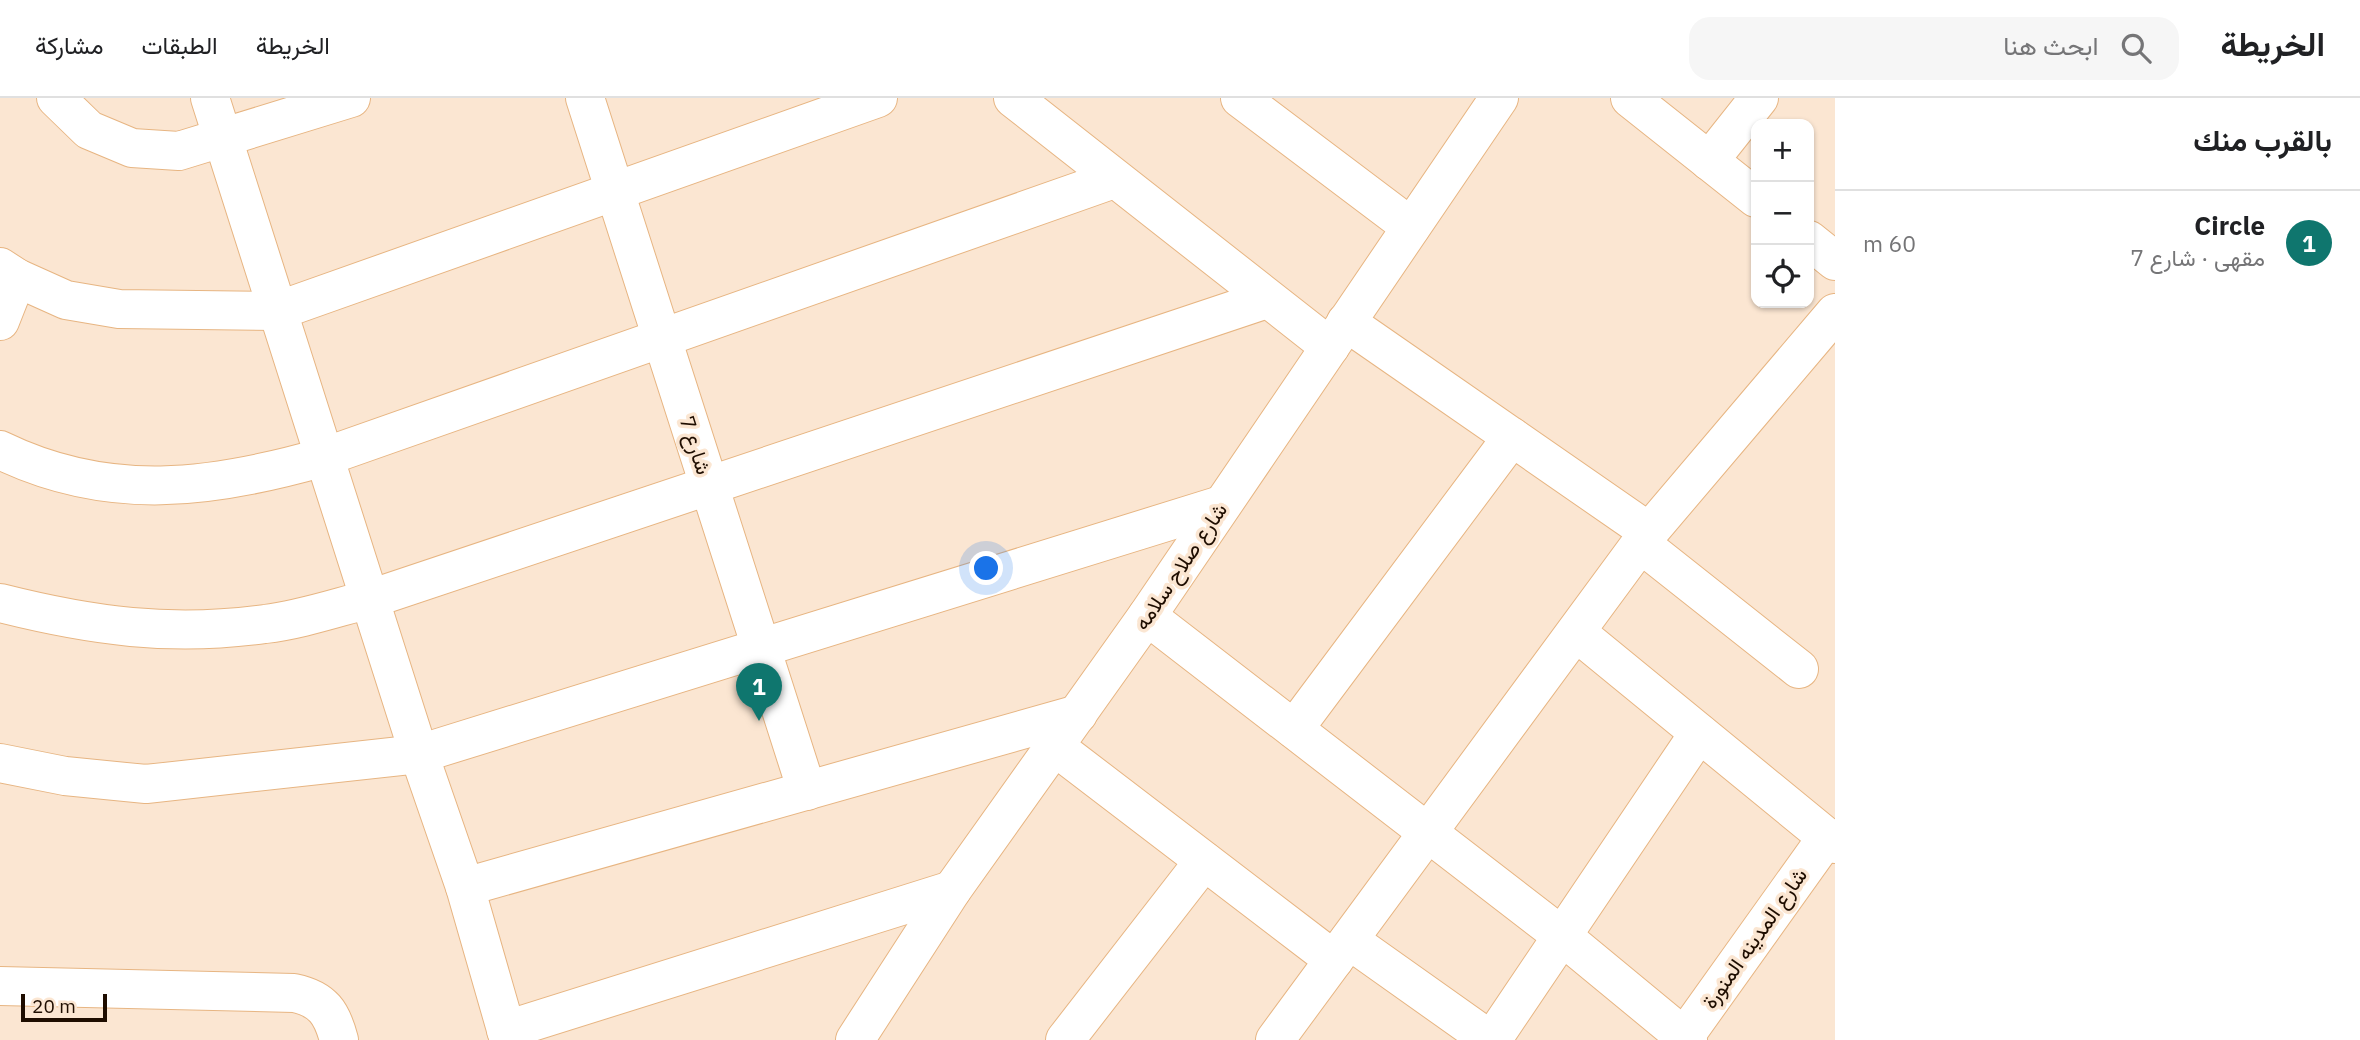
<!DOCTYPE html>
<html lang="ar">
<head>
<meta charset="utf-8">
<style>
  :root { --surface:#fff; --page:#f6f6f6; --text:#202124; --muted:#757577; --line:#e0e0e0; --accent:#0f766e }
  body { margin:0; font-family:"IBM Plex Sans",Vazirmatn,sans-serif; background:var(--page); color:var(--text); direction:rtl }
  .controls { position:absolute; right:21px; top:21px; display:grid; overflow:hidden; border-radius:14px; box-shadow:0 2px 5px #0004 }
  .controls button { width:63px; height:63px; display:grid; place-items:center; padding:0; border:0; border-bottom:2px solid var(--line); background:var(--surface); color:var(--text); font:35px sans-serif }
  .scale { position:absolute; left:21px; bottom:18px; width:86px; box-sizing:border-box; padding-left:7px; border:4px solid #1e0d00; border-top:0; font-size:19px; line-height:24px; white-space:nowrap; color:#1e0d00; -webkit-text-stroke:5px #fbe6d2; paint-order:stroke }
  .you { position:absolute; left:987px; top:471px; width:24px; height:24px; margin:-18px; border:5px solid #fff; border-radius:50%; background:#1a73e8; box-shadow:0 0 0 10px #1a73e833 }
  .badge { display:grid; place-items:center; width:46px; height:46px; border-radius:50%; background:var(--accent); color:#fff; font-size:23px; font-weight:700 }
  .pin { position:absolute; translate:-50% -58px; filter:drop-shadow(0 2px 4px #0008) }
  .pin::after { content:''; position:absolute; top:37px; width:24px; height:21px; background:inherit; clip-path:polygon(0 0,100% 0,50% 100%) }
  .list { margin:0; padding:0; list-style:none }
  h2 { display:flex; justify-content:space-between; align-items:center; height:91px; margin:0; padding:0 28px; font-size:30px }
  h2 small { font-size:23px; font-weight:400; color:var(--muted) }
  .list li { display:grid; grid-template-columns:46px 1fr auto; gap:21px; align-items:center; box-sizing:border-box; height:105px; padding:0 28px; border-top:2px solid var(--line) }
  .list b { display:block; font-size:26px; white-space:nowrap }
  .list p { margin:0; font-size:23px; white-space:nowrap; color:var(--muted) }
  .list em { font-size:23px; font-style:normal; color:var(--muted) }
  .icon { flex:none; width:38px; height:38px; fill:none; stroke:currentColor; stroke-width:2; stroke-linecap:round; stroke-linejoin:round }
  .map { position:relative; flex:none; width:1835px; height:942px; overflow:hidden; direction:ltr }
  header { display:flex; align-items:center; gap:42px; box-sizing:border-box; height:98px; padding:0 35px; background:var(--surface); border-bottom:2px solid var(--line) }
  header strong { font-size:33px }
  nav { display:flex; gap:38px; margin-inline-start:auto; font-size:24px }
  .search { width:490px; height:63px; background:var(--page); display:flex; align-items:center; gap:18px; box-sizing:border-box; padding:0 24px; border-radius:21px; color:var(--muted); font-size:26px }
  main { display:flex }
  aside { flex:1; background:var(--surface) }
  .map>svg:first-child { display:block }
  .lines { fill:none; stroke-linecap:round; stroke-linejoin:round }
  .minor-casing { stroke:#e7b582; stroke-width:40 }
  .minor { stroke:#fff; stroke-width:38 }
  .labels { text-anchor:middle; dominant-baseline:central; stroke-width:7; stroke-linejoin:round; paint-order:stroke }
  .street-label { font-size:21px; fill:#1e0d00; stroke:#fbe6d2 }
</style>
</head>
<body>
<header>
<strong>الخريطة</strong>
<div class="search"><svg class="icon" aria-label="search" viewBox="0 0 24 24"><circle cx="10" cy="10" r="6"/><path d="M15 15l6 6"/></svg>ابحث هنا</div>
<nav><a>الخريطة</a><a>الطبقات</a><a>مشاركة</a></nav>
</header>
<main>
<aside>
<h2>بالقرب منك<small></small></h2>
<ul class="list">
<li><span class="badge">1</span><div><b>Circle</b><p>مقهى · شارع 7</p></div><em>60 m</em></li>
</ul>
</aside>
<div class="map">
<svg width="1835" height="942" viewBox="0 0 1835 942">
  <rect width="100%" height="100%" fill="#fbe6d2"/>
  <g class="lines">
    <!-- minor casing -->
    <g class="minor-casing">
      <g id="minor">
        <path d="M56 0 89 32 132 50 179 53 351 0"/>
        <path d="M210 0 419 656 465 789 509 942"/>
        <path d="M585 0 807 693"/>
        <path d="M1013 0 1330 249"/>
        <path d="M1240 0 1411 129"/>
        <path d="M1630 0 1756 100"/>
        <path d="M1709 63 1759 0"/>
        <path d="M1809 142 1835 163"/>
        <path d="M0 169 17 180 66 202 119 211 277 213 878 0"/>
        <path d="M0 223 17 180"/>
        <path d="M1346 224 1649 434"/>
        <path d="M0 352C109 405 212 391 324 359L1114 81"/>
        <path d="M1641 446 1799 571"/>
        <path d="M0 505C91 528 171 539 265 526 300 522 335 510 370 501L1267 201"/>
        <path d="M1147 518 1562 838 1688 942"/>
        <path d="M1576 534 1835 746"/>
        <path d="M1294 631 1512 339"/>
        <path d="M1054 648 1334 862"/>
        <path d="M0 665 65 678 146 686 419 656 1221 407"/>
        <path d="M465 789 1078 616"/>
        <path d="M1349 842 1490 942"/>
        <path d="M0 888 294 895C323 901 332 915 339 942"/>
        <path d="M506 932 952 792"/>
        <path d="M855 942 952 792 1147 518 1499 0"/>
        <path d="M1065 942 1204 763"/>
        <path d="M1275 942 1649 434 1835 215"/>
        <path d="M1492 942 1699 635"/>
        <path d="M1682 942 1827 739"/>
      </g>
    </g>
    <!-- minor -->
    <use href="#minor" class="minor"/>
  </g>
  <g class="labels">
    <!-- street labels -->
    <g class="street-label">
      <text transform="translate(696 347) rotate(72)">شارع 7</text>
      <text transform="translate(1180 468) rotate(-56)">شارع صلاح سلامه</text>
      <text transform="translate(1754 840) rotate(-55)">شارع المدينه المنورة</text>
    </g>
  </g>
</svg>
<div class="controls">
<button>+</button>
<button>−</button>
<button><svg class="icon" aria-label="locate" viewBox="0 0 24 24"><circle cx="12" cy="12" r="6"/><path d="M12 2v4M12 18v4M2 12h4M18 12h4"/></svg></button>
</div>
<div class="scale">20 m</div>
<div class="you"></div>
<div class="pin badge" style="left:759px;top:623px">1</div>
</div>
</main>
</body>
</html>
